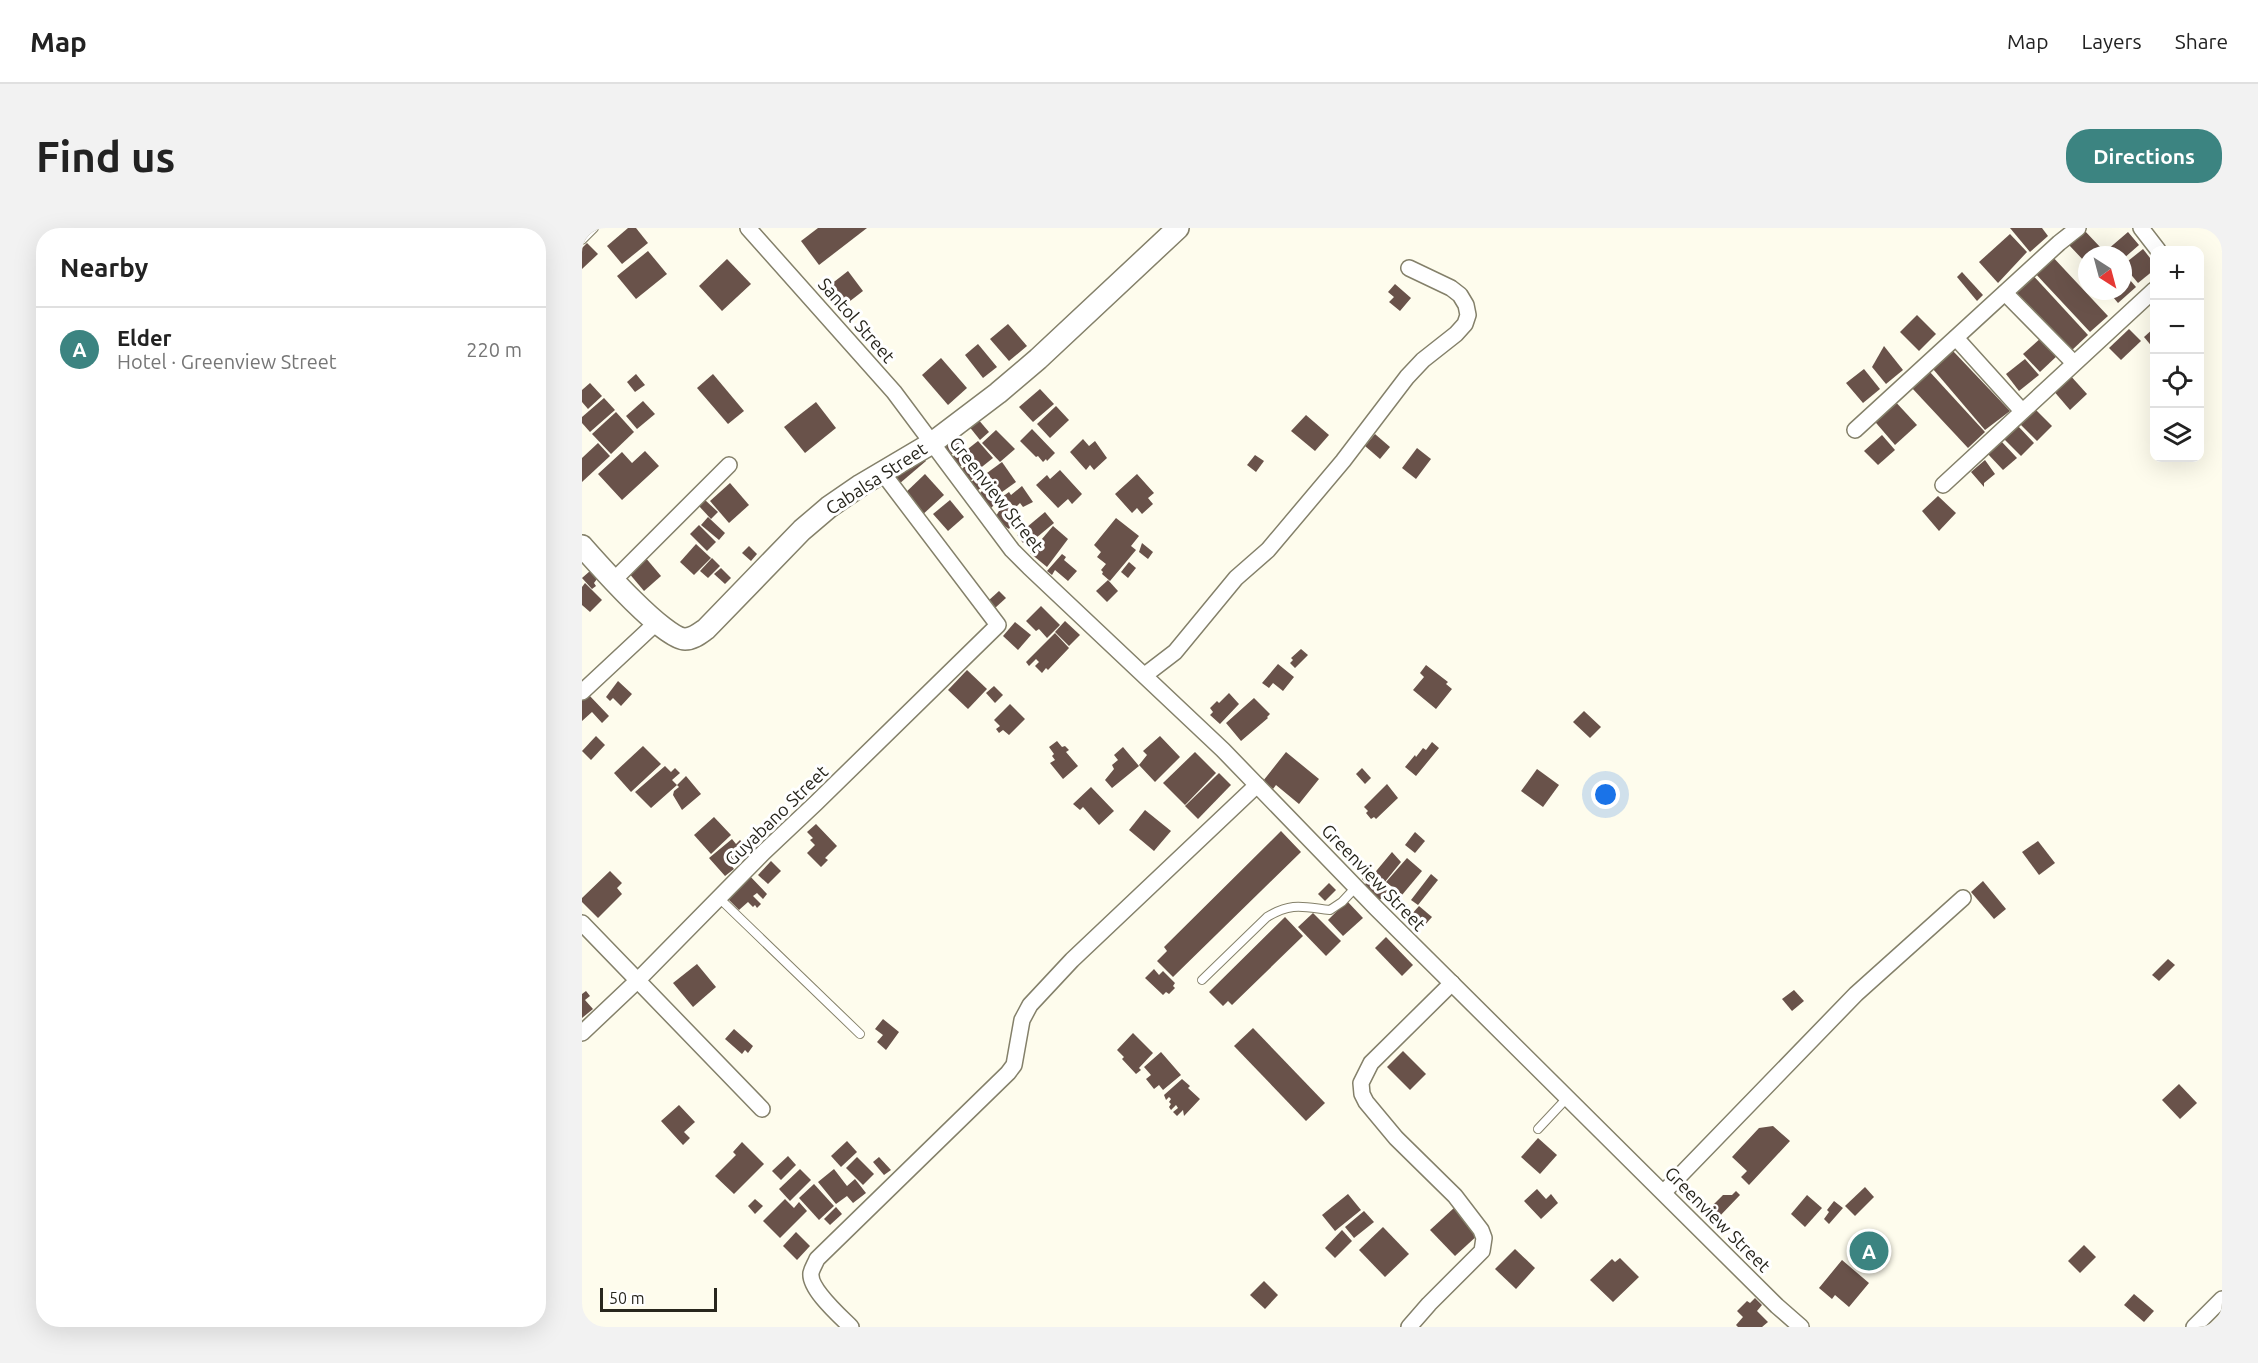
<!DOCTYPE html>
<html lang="en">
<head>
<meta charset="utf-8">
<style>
  :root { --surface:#fff; --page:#f2f2f2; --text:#222; --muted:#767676; --line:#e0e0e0; --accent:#3c8481 }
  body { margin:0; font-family:Ubuntu,sans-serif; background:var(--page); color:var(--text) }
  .controls { position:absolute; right:18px; top:18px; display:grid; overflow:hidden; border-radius:12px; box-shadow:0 6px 24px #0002 }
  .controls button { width:54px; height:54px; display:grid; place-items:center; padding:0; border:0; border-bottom:2px solid var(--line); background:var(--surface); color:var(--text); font:30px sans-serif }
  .compass { position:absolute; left:1496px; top:18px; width:54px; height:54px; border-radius:50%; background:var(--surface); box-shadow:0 6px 24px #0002; rotate:144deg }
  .scale { position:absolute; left:18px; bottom:15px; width:117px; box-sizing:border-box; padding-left:6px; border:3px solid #28261d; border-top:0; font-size:16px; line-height:21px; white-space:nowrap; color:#28261d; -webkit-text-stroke:4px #fff; paint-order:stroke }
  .you { position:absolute; left:1024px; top:567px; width:21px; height:21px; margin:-15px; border:4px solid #fff; border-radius:50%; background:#1a73e8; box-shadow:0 0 0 9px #1a73e833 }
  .badge { display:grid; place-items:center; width:39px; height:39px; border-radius:50%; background:var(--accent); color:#fff; font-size:20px; font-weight:700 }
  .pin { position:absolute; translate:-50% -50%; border:3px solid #fff; box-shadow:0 2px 6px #0006 }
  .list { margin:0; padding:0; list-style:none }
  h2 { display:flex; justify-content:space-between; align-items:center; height:78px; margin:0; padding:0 24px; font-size:26px }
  h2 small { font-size:20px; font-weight:400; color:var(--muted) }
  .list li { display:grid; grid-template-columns:39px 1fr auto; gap:18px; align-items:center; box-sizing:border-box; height:84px; padding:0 24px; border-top:2px solid var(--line) }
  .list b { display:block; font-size:22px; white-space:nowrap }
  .list p { margin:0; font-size:20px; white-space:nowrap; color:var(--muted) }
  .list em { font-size:20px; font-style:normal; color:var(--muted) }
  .icon { flex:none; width:33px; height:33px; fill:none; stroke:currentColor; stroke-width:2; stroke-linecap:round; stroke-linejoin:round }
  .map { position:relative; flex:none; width:1640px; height:1099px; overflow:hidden; border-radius:24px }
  header { display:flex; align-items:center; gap:36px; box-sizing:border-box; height:84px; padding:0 30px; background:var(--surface); border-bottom:2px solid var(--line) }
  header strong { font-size:28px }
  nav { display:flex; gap:33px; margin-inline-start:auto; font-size:21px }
  .intro { display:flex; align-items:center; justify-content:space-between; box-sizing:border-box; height:144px; padding:0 36px }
  h1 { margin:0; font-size:42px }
  .button { padding:15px 27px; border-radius:24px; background:var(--accent); color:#fff; font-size:21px; font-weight:700 }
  main { display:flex; gap:36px; padding:0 36px }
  aside { flex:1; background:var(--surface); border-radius:24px; box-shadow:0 6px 24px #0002 }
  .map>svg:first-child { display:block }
  .building { fill:#69524a }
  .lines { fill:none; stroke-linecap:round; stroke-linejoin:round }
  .lane-casing { stroke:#84806a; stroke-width:10 }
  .street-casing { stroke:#84806a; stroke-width:18 }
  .secondary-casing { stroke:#84806a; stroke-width:24 }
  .lane { stroke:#fff; stroke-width:8 }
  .street { stroke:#fff; stroke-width:15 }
  .secondary { stroke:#fff; stroke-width:21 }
  .labels { text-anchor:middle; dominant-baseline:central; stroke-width:6; stroke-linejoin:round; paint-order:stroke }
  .street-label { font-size:18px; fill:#28261d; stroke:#fff }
</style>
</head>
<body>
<header>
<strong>Map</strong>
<nav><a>Map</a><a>Layers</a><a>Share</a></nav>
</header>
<div class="intro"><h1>Find us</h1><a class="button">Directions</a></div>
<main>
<aside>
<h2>Nearby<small></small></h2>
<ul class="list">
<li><span class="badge">A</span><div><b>Elder</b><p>Hotel · Greenview Street</p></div><em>220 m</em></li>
</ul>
</aside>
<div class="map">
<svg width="1640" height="1099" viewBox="0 0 1640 1099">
  <rect width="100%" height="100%" fill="#fefced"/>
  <!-- building -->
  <g class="building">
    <path d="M46 0H54L66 15 40 36 25 18Z"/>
    <path d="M236 0H285L237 37 219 13Z"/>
    <path d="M1428 0H1460L1466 8 1448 24Z"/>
    <path d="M1502 2 1519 20 1512 27H1505L1504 35 1487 17Z"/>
    <path d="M1546 4 1557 17 1541 31V27H1530L1525 22Z"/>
    <path d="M1428 6 1445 24 1416 55 1397 34Z"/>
    <path d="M5 15 16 26 0 41V20Z"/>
    <path d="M1561 21 1572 35V42L1556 55 1541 37Z"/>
    <path d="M66 23 85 46 54 71 35 48Z"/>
    <path d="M1468 26 1526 88 1508 104 1451 43Z"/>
    <path d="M145 31 169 56 140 83 117 58Z"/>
    <path d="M266 43 281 63 263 77 248 57Z"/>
    <path d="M1380 44 1401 67 1395 73 1375 49Z"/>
    <path d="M1448 44 1506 107 1488 124 1430 60Z"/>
    <path d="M1541 44 1554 59 1536 75 1526 63H1541Z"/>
    <path d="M813 56 829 70 818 83 807 74 812 69 806 64Z"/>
    <path d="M1335 87 1354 106 1337 123 1318 104Z"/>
    <path d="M426 96 445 118 427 133 408 111Z"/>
    <path d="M1572 100V121L1562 109Z"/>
    <path d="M1547 101 1559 113 1539 132 1527 120Z"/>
    <path d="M1460 109 1476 127 1458 144 1441 126Z"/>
    <path d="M396 116 415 139 401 150 383 127Z"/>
    <path d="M1302 118 1321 142 1304 156 1290 139Z"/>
    <path d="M1371 123 1428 183 1403 202 1351 141Z"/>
    <path d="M359 130 385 160 366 177 340 147Z"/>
    <path d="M1443 131 1457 147 1437 163 1424 146Z"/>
    <path d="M1282 141 1298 161 1281 175 1264 155Z"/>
    <path d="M1347 143 1403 204 1386 220 1329 159Z"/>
    <path d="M54 146 63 157 53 164 45 154Z"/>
    <path d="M131 146 162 183 146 196 115 160Z"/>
    <path d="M1487 146 1505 166 1488 182 1470 161Z"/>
    <path d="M8 155 20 168 6 181 0 174V162Z"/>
    <path d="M458 161 472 176 451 194 437 179Z"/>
    <path d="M22 170 33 182 8 204 0 195V189Z"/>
    <path d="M1310 170 1335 197 1313 217 1289 189Z"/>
    <path d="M61 173 73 186 55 201 44 188Z"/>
    <path d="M234 174 254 200 223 225 202 199Z"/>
    <path d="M474 178 487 192 468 210 455 196Z"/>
    <path d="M1452 180 1470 198 1455 213 1437 195Z"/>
    <path d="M34 184 52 204 29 226 10 206Z"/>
    <path d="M724 187 747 207 733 223 709 203Z"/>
    <path d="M395 190 407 204 398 212 386 197Z"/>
    <path d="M1435 197 1452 215 1439 228 1421 210Z"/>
    <path d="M450 201 473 225 465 233 464 231 461 234 456 228 454 229 438 213Z"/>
    <path d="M414 202 433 221 418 234 400 215Z"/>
    <path d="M793 206 808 219 798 231 783 218Z"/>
    <path d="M1300 207 1313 222 1296 237 1282 223Z"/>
    <path d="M372 209 380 218 366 229 358 221Z"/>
    <path d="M501 211 507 218 513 213 525 230 512 242 508 237 504 242 488 224Z"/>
    <path d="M396 213 411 230 396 242 382 224Z"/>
    <path d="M1419 213 1435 230 1421 242 1405 225Z"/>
    <path d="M16 215 28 228 0 254V230Z"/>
    <path d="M835 220 849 231 834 251 820 240Z"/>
    <path d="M378 222 386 232 375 241 367 232Z"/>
    <path d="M63 223 77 238 40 272 16 246 40 224 50 235Z"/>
    <path d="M673 227 682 233 674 244 665 237Z"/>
    <path d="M340 228 344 233 317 256 309 246Z"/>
    <path d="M1403 232 1413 246 1402 255V259L1389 244Z"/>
    <path d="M388 234 397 245 385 256 375 245Z"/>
    <path d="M420 234 434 254 420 264 405 245Z"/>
    <path d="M478 242 500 266 490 276 486 271 476 280 454 257 465 247 468 251Z"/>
    <path d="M343 246 362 267 338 289 320 268Z"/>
    <path d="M555 246 572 265 566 270 571 276 560 286 555 280 550 285 533 266Z"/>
    <path d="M396 249 403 257 392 265 385 257Z"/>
    <path d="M148 255 167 277 147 295 128 273Z"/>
    <path d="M406 257 419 270 407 282 394 269Z"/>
    <path d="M440 258 451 274 441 279 438 275 433 280 428 274 425 275 420 269 427 264 429 267Z"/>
    <path d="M1356 268 1374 285 1357 303 1340 283Z"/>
    <path d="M122 271 136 284 129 291 116 277Z"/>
    <path d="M368 272 382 289 366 303 351 286Z"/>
    <path d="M423 274 438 284 427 301 412 291Z"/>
    <path d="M463 284 472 295 454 310 445 299Z"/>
    <path d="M126 289 143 305 137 312 119 297Z"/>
    <path d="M534 290 557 308 549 318 554 322 528 353 520 346 521 344 519 342 524 336 515 329 519 324 512 317Z"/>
    <path d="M117 297 134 314 125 323 108 306Z"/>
    <path d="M471 298 486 311 465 339 448 325Z"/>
    <path d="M444 300 450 309 441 315 435 307Z"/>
    <path d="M560 315 571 324 566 331 557 324Z"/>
    <path d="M114 316 129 330 112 347 98 334Z"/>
    <path d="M167 318 175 326 169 333 160 325Z"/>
    <path d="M480 326 484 329 482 332 495 343 486 353 473 342 470 347 465 343Z"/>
    <path d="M63 329 79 348 62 363 46 344Z"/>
    <path d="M130 330 138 338 126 350 118 343Z"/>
    <path d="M547 334 554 340 546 350 539 344Z"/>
    <path d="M139 340 149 350 143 356 132 346Z"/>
    <path d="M8 343 15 351 12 355 14 358 10 361 0 350Z"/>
    <path d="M526 352 536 363 525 374 514 363Z"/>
    <path d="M3 355 20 372 8 384 0 377V359Z"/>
    <path d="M417 363 424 370 413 380 406 373Z"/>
    <path d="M459 378 478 397 465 410 457 401 454 403 444 393Z"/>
    <path d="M483 393 498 407 487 418 473 404Z"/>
    <path d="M433 394 449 407 436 422 421 408Z"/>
    <path d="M473 405 487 420 466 442 464 440 460 445 453 438 457 434 454 431 447 438 444 434Z"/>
    <path d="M719 421 726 427 713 440 708 435 711 432 709 430Z"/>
    <path d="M696 436 712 449 701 463 691 455 687 460 680 455Z"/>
    <path d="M844 437 866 454 864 456 870 461 854 481 831 462 842 449 838 445Z"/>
    <path d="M385 442 405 461 386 481 366 462Z"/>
    <path d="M36 453 50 466 39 478 31 470 28 473 24 469Z"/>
    <path d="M412 458 421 467 413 475 404 465Z"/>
    <path d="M647 465 657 476 638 496 628 487 631 484 628 480 635 473 637 475Z"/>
    <path d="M6 466 27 488 20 495 10 484 0 493V472Z"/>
    <path d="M672 470 688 486 685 489 686 490 659 513 644 495Z"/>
    <path d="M428 476 443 491 427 507 421 502 417 505 414 501 418 498 412 492Z"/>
    <path d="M1002 483 1019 499 1008 510 991 494Z"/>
    <path d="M14 508 23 517 9 532 0 523Z"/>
    <path d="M578 508 598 529 573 554 557 537 565 527 561 523Z"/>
    <path d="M475 513 480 519 483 518 487 522 484 524 496 538 481 551 468 535 473 532 470 528 472 526 467 519Z"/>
    <path d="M850 514 857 520 834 548 823 539 833 527 834 529 841 520 844 522Z"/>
    <path d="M61 518 79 536 49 564 32 545Z"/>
    <path d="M541 519 557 538 530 560 523 552 532 541 530 537 536 532 532 527Z"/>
    <path d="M613 524 634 545 603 577 581 555Z"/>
    <path d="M704 524 737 551 717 576 694 557 691 561 681 553Z"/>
    <path d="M83 538 89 544 93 540 98 545 90 552 95 557 69 580 53 564Z"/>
    <path d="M780 540 789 550 783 556 774 546Z"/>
    <path d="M955 541 977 557 961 579 939 563Z"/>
    <path d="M637 545 649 557 616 591 603 578Z"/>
    <path d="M104 548 119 566 100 582 91 567 92 563 97 559 95 557Z"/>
    <path d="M805 556 816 570 794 591 792 589 789 591 784 585 786 583 782 579Z"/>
    <path d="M509 559 532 583 517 597 501 579 498 582 491 576Z"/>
    <path d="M563 582 589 603 572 623 547 602Z"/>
    <path d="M132 589 149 607 129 626 112 607Z"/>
    <path d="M234 596 255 618 243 630 246 632 239 639 225 625 233 617 228 612 231 610 225 604Z"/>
    <path d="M699 603 719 624 591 749 575 733 585 723 582 719Z"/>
    <path d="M833 604 843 613 833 625 823 617Z"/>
    <path d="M150 611 154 616 158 612 165 619 161 622 164 626 160 629 157 626 153 630 156 634 152 638 150 635 148 636 152 641 143 648 127 630Z"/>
    <path d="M1456 613 1473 635 1457 647 1440 624Z"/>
    <path d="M810 624 819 634 802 655 808 660 797 673 781 659 784 655 780 651 785 645 790 648Z"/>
    <path d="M825 630 840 643 820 667 804 654Z"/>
    <path d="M189 633 199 643 186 656 176 647Z"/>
    <path d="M28 643 40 655 35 660 40 666 16 690 0 674V670Z"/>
    <path d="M164 644 185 666 181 671 175 665 171 668 179 676 175 680 173 677 171 679 166 674 157 682 141 666Z"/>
    <path d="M849 646 856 652 836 677 829 672Z"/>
    <path d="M1401 653 1424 681 1412 691 1389 664Z"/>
    <path d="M747 655 754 662 743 673 736 666Z"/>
    <path d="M765 673 781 690 761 708 746 692Z"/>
    <path d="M837 678 850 689 842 698 829 687Z"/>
    <path d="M731 685 759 713 744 728 716 699Z"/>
    <path d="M703 689 721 708 650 777 646 773 641 778 627 764Z"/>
    <path d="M804 709 831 737 820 748 793 720Z"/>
    <path d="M1586 731 1593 737 1577 753 1570 747Z"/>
    <path d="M115 736 134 759 111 779 91 755Z"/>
    <path d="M572 741 577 747 581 743 593 755 591 758 593 760 587 766 584 764 581 767 563 750Z"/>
    <path d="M1212 762 1222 773 1210 783 1200 771Z"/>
    <path d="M4 763 8 768 3 772 11 781 0 790V766Z"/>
    <path d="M301 791 317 804 304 822 295 814 301 807 293 801Z"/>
    <path d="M671 800 743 875 724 893 652 818Z"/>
    <path d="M152 801 171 818 166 825 163 822 160 826 143 811Z"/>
    <path d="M551 805 571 825 557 840 559 842 554 846 540 831 542 829 535 822Z"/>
    <path d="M821 823 844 846 828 862 805 839Z"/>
    <path d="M579 824 599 847 581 862 577 857 572 861 564 851 569 847 562 839Z"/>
    <path d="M600 851 608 858 606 860 618 871 602 888 601 882 595 888 591 884 596 880 594 877 589 882 587 879 589 876 587 874 589 871 587 869 584 872 582 867Z"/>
    <path d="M1597 856 1615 875 1598 891 1580 872Z"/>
    <path d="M97 877 113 894 102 904 108 910 101 917 79 893Z"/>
    <path d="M1191 898 1208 913 1167 957 1159 949 1165 943 1150 929 1177 900Z"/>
    <path d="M956 910 975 927 958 946 939 929Z"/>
    <path d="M265 913 275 924 259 939 249 928Z"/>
    <path d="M160 914 182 936 152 966 133 948 154 927 151 924Z"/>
    <path d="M206 928 214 937 199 952 190 943Z"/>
    <path d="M275 929 292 946 281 957 264 940Z"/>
    <path d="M297 929 309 942 302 947 291 934Z"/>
    <path d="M218 941 229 952 208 973 197 961Z"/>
    <path d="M252 941 265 958 273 951 284 965 271 975 265 968 254 976 236 954Z"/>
    <path d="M232 956 252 978 237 992 217 970Z"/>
    <path d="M1283 959 1292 969 1273 988 1263 978Z"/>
    <path d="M955 961 964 971 969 966 976 975 959 991 942 973Z"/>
    <path d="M1154 963 1158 967 1135 991 1126 982 1141 967H1150Z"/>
    <path d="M766 966 779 982 753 1003 740 987Z"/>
    <path d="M1225 967 1240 980 1223 999 1209 986Z"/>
    <path d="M173 971 181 978 173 986 166 978Z"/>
    <path d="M203 971 212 980 217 974 225 983 198 1010 181 993Z"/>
    <path d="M1252 973 1261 980 1247 996 1242 991 1247 984 1245 982Z"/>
    <path d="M254 979 260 986 248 997 242 991Z"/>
    <path d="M873 979 897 1006 873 1028 848 1002Z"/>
    <path d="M782 983 792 994 772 1010 763 999Z"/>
    <path d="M801 999 827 1026 803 1049 777 1022Z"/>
    <path d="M760 1002 770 1013 753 1030 743 1020Z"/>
    <path d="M214 1004 228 1018 215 1032 201 1018Z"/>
    <path d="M1290 1008 1297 1014 1301 1010 1305 1014 1300 1019 1306 1025 1292 1041 1275 1025Z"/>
    <path d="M1502 1017 1514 1029 1498 1045 1486 1033Z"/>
    <path d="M933 1021 953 1040 934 1061 913 1041Z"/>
    <path d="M1038 1030 1057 1049 1031 1074 1008 1052 1030 1031 1033 1034Z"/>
    <path d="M1260 1032 1287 1055 1267 1079 1253 1067 1250 1071 1237 1060Z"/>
    <path d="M682 1053 696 1067 683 1081 668 1067Z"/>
    <path d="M1552 1066 1572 1083 1562 1094 1542 1077Z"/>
    <path d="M1173 1070 1180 1077 1175 1083 1186 1094 1180 1099H1156L1154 1097 1161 1089 1155 1083 1165 1073 1168 1075Z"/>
  </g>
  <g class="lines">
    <!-- lane casing -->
    <g class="lane-casing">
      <g id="lane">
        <path d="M0 12 12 0"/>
        <path d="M137 670 278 806"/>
        <path d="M620 752 685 689C710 674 721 679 748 682L760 674 774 659"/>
        <path d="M956 901 986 869"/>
      </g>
    </g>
    <!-- street casing -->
    <g class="street-casing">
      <g id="street">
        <path d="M166 0 312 164 430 322 447 339 641 522 794 680 1195 1078 1219 1099"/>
        <path d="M1559 0 1576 22"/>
        <path d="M1423 65 1492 135"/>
        <path d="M1374 110 1440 183"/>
        <path d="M1273 202 1477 15 1496 0"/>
        <path d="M1361 257 1572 62"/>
        <path d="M32 352 147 237"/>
        <path d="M563 447 593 424 654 350 686 322 761 233 825 149 841 132 874 106 883 96 886 87 884 77 878 67 869 60 827 40"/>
        <path d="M0 464 74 395"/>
        <path d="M0 695 180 881"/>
        <path d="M0 805 55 753 182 624 234 575 416 397 300 244"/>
        <path d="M1082 964 1274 766 1381 670"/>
        <path d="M269 1099C258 1088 227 1061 229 1045 230 1040 233 1036 235 1031L426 845 432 837 440 792 448 777 490 732 675 557"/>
        <path d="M827 1099 847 1076 900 1023 902 1010 899 1002 873 968 814 910 784 874 780 866 779 855 789 835 870 755"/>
        <path d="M1612 1099 1640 1071"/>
      </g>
    </g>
    <!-- secondary casing -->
    <g class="secondary-casing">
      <path id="secondary" d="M0 318C16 336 82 411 103 411 111 411 117 406 124 401L220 302 247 279 279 257 350 215 416 165 456 131 596 0"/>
    </g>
    <!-- lane -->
    <use href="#lane" class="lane"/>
    <!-- street -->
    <use href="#street" class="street"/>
    <!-- secondary -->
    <use href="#secondary" class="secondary"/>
  </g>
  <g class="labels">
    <!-- street labels -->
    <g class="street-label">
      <text transform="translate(275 92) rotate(49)">Santol Street</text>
      <text transform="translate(294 250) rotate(-33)">Cabalsa Street</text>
      <text transform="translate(415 266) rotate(52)">Greenview Street</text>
      <text transform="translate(194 587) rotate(-44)">Guyabano Street</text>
      <text transform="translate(792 649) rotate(46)">Greenview Street</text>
      <text transform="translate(1136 991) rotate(45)">Greenview Street</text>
    </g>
  </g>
</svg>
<div class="controls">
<button>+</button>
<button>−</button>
<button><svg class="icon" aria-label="locate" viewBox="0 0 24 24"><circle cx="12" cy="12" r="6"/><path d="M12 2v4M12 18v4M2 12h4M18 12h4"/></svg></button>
<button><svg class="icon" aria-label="layers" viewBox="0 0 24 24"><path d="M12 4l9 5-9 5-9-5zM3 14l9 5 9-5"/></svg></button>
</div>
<svg class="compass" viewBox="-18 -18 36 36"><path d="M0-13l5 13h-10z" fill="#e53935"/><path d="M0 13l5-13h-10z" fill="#767676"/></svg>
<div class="scale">50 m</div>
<div class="you"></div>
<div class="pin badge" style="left:1287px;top:1023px">A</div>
</div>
</main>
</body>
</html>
